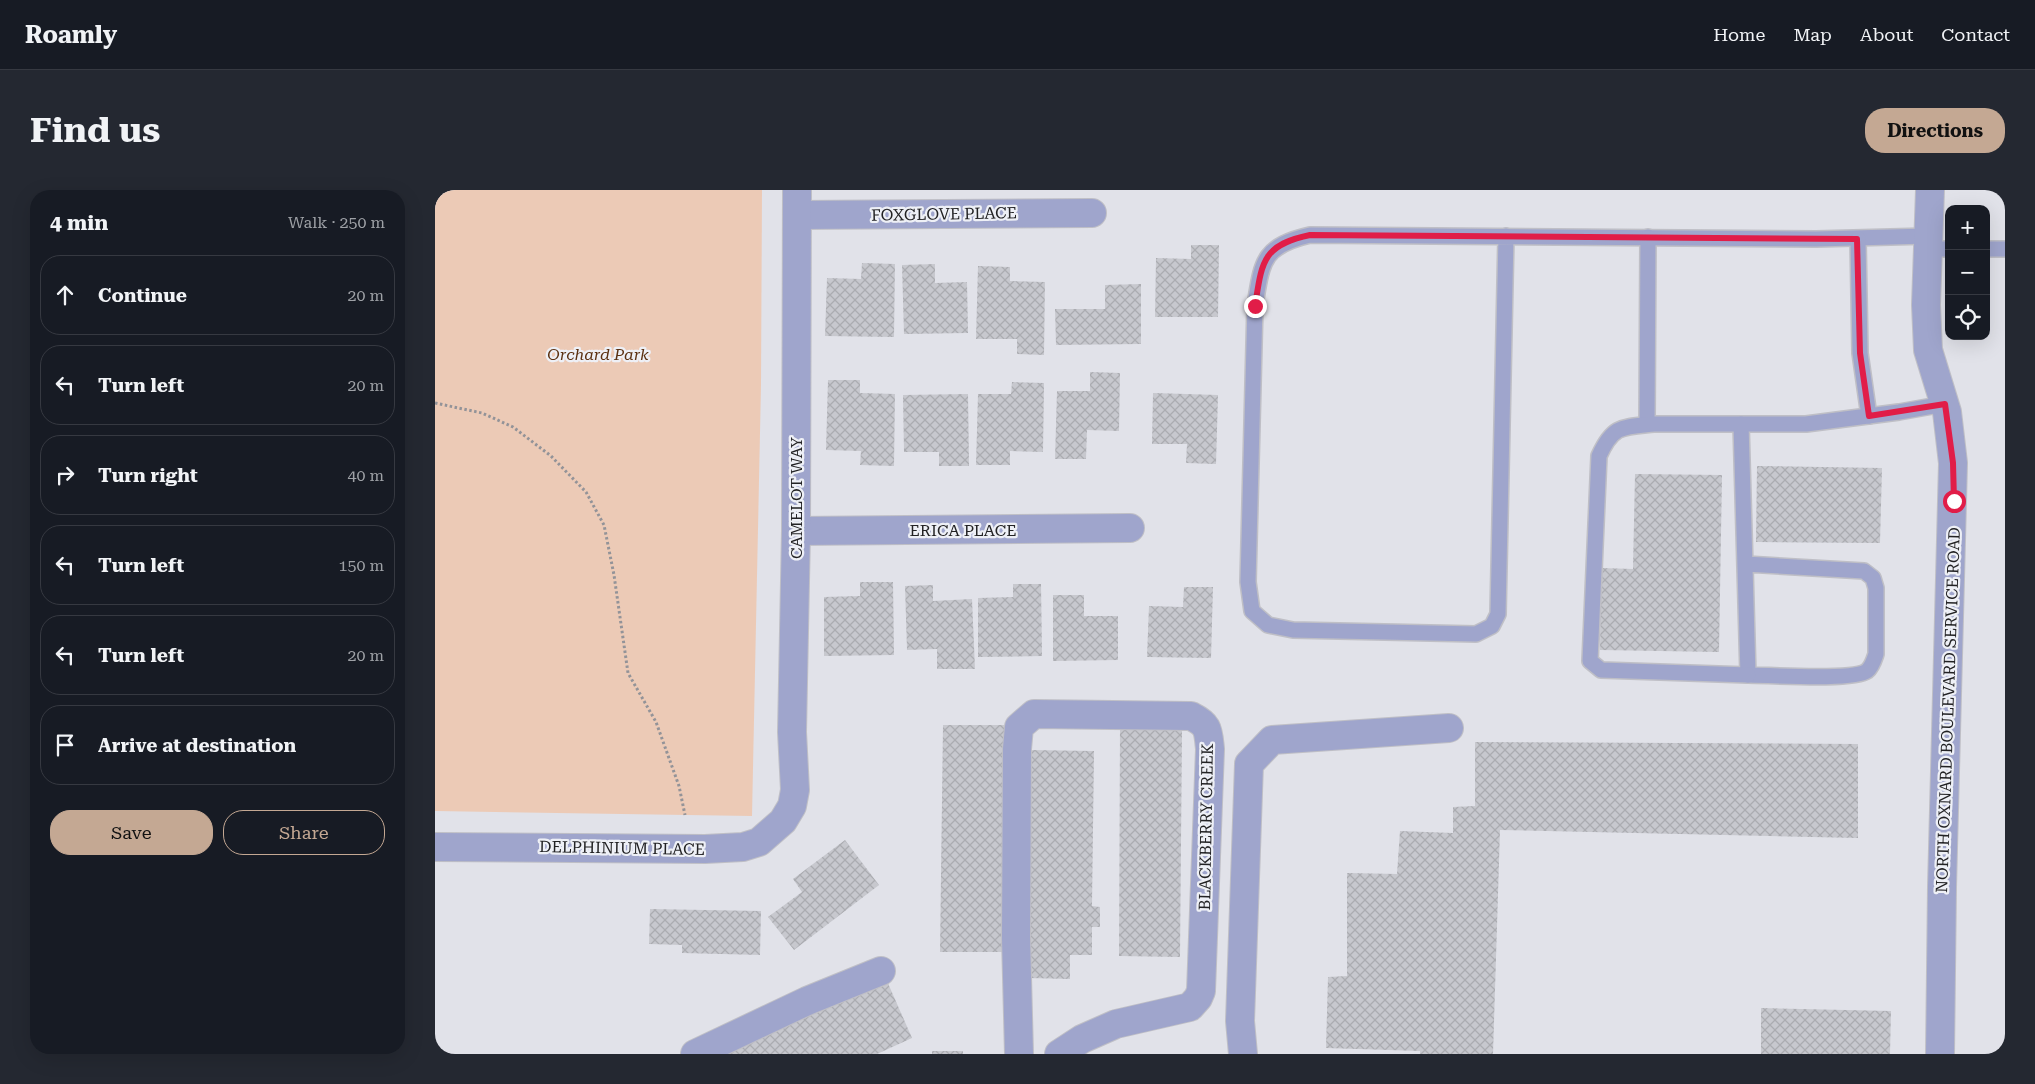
<!DOCTYPE html>
<html lang="en">
<head>
<meta charset="utf-8">
<style>
  :root { --surface:#171b24; --page:#242831; --text:#f1f3f6; --muted:#9ea1a6; --line:#363941; --accent:#c4a893 }
  body { margin:0; font-family:"Roboto Serif",serif; background:var(--page); color:var(--text) }
  .controls { position:absolute; right:15px; top:15px; display:grid; overflow:hidden; border-radius:10px; box-shadow:0 5px 20px #0002 }
  .controls button { width:45px; height:45px; display:grid; place-items:center; padding:0; border:0; border-bottom:1px solid var(--line); background:var(--surface); color:var(--text); font:25px sans-serif }
  .stop { position:absolute; width:15px; height:15px; margin:-11px; border:4px solid #e11d48; border-radius:50%; background:#fff }
  .stop.end { background:#e11d48; border-color:#fff; box-shadow:0 1px 5px #0008 }
  .list { margin:0; padding:0; list-style:none }
  h2 { display:flex; justify-content:space-between; align-items:center; height:65px; margin:0; padding:0 20px; font-size:21px }
  h2 small { font-size:16px; font-weight:400; color:var(--muted) }
  .list li { display:grid; grid-template-columns:32px 1fr auto; gap:15px; align-items:center; box-sizing:border-box; height:80px; margin:0 10px 10px; padding:0 10px; border:1px solid var(--line); border-radius:20px }
  .list b { display:block; font-size:19px; white-space:nowrap }
  .list em { font-size:16px; font-style:normal; color:var(--muted) }
  .actions { display:flex; gap:10px; padding:15px 20px }
  .actions a { flex:1; padding:11px 0; border:1px solid var(--accent); border-radius:20px; text-align:center; font-size:18px; color:var(--accent) }
  .actions .main { background:var(--accent); color:#111 }
  .icon { flex:none; width:28px; height:28px; fill:none; stroke:currentColor; stroke-width:2; stroke-linecap:round; stroke-linejoin:round }
  .map { position:relative; flex:none; width:1570px; height:864px; overflow:hidden; border-radius:20px }
  header { display:flex; align-items:center; gap:30px; box-sizing:border-box; height:70px; padding:0 25px; background:var(--surface); border-bottom:1px solid var(--line) }
  header strong { font-size:24px }
  nav { display:flex; gap:28px; margin-inline-start:auto; font-size:18px }
  .intro { display:flex; align-items:center; justify-content:space-between; box-sizing:border-box; height:120px; padding:0 30px }
  h1 { margin:0; font-size:35px }
  .button { padding:12px 22px; border-radius:20px; background:var(--accent); color:#111; font-size:18px; font-weight:700 }
  main { display:flex; gap:30px; padding:0 30px }
  aside { flex:1; background:var(--surface); border-radius:20px; box-shadow:0 5px 20px #0002 }
  .map>svg:first-child { display:block }
  .green { fill:#eccab6 }
  .building { fill:url(#building-cross-hatch) }
  .lines { fill:none; stroke-linecap:round; stroke-linejoin:round }
  .service-casing { stroke:#bfbfc6; stroke-width:18 }
  .minor-casing { stroke:#bfbfc6; stroke-width:30 }
  .path { stroke:#939398; stroke-width:3; stroke-dasharray:2.5 2.5; stroke-linecap:butt }
  .service { stroke:#9fa5cc; stroke-width:15 }
  .minor { stroke:#9fa5cc; stroke-width:28 }
  .route { stroke:#e11d48; stroke-width:6 }
  .labels { text-anchor:middle; dominant-baseline:central; stroke-width:4.5; stroke-linejoin:round; paint-order:stroke }
  .street-label { font-size:16px; fill:#222224; stroke:#eef0f6 }
  .park-label { font-size:16px; font-style:italic; fill:#5c3111; stroke:#eef0f6 }
</style>
</head>
<body>
<header>
<strong>Roamly</strong>
<nav><a>Home</a><a>Map</a><a>About</a><a>Contact</a></nav>
</header>
<div class="intro"><h1>Find us</h1><a class="button">Directions</a></div>
<main>
<aside>
<h2>4 min<small>Walk · 250 m</small></h2>
<ul class="list">
<li><svg class="icon" aria-label="ahead" viewBox="0 0 24 24"><path d="M12 20V5M6 11l6-6 6 6"/></svg><div><b>Continue</b></div><em>20 m</em></li>
<li><svg class="icon" aria-label="left" viewBox="0 0 24 24"><path d="M17 20v-9H6M10 6l-5 5 5 5"/></svg><div><b>Turn left</b></div><em>20 m</em></li>
<li><svg class="icon" aria-label="right" viewBox="0 0 24 24"><path d="M7 20v-9h11M14 6l5 5-5 5"/></svg><div><b>Turn right</b></div><em>40 m</em></li>
<li><svg class="icon" aria-label="left" viewBox="0 0 24 24"><path d="M17 20v-9H6M10 6l-5 5 5 5"/></svg><div><b>Turn left</b></div><em>150 m</em></li>
<li><svg class="icon" aria-label="left" viewBox="0 0 24 24"><path d="M17 20v-9H6M10 6l-5 5 5 5"/></svg><div><b>Turn left</b></div><em>20 m</em></li>
<li><svg class="icon" aria-label="arrive" viewBox="0 0 24 24"><path d="M6 21V4h12l-3 4 3 4H6"/></svg><div><b>Arrive at destination</b></div></li>
</ul>
<div class="actions"><a class="main">Save</a><a>Share</a></div>
</aside>
<div class="map">
<svg width="1570" height="864" viewBox="0 0 1570 864">
  <defs>
    <pattern id="building-cross-hatch" width="8" height="8" patternUnits="userSpaceOnUse" patternTransform="scale(1.25)"><rect width="8" height="8" fill="#c7c8ce"/><path d="M0 0l8 8M0 8l8-8" fill="none" stroke="#abacb1"/></pattern>
  </defs>
  <rect width="100%" height="100%" fill="#e1e2e9"/>
  <!-- green -->
  <path class="green" d="M0 0H327L326 195 317 626 0 621Z"/>
  <!-- building -->
  <g class="building">
    <path d="M756 55H784L783 127H720L721 68 756 69Z"/>
    <path d="M427 73 460 74 459 147 390 146 392 88 426 89Z"/>
    <path d="M500 74V93L532 92 533 143 469 144 467 75Z"/>
    <path d="M543 76 575 77V91L610 92 609 165 582 164V149H541Z"/>
    <path d="M706 94V154L621 155 620 119H670V95Z"/>
    <path d="M655 182 685 183 684 241 652 240 651 269H620L622 201H655Z"/>
    <path d="M393 190H425V203L460 204 459 276 425 275 426 261 391 260Z"/>
    <path d="M577 192 609 193 608 262 575 261V275H541L543 204H576Z"/>
    <path d="M718 203 783 205 781 274 751 273 752 254H717Z"/>
    <path d="M533 204 534 276H504V262H469L468 205Z"/>
    <path d="M1322 276 1447 278 1445 353 1321 352Z"/>
    <path d="M1200 284 1287 285 1284 462 1165 460 1166 378 1198 379Z"/>
    <path d="M425 392H458L459 465 389 466V407L425 406Z"/>
    <path d="M578 394H606L607 466 543 467V408L578 407Z"/>
    <path d="M498 395V411L537 409 540 479H502V459L472 460 470 396Z"/>
    <path d="M749 397H778L776 468 712 467 714 416 748 417Z"/>
    <path d="M618 405H649V426H683V470L618 471Z"/>
    <path d="M508 535H569L568 762H505Z"/>
    <path d="M685 538 747 539 745 767 684 766Z"/>
    <path d="M1040 552 1423 554V648L1065 640 1058 864H985V861L891 858 893 787 912 786V683L962 684 965 641 1018 643V617L1040 616Z"/>
    <path d="M596 560 659 561 657 716 665 717V737H657V765H635V789L593 788Z"/>
    <path d="M410 650 444 695 359 760 333 727 367 702 358 689Z"/>
    <path d="M215 719 326 721 325 765 247 763V755L214 754Z"/>
    <path d="M452 791 477 848 442 864H288Z"/>
    <path d="M1326 818 1456 821 1455 864H1326Z"/>
    <rect x="497" y="861" width="31" height="3"/>
  </g>
  <g class="lines">
    <!-- service casing -->
    <g class="service-casing">
      <g id="service">
        <path d="M1071 46 1063 424 1057 436 1041 444 858 440 833 435 817 421 813 392 820 115C827 72 827 56 875 45L1381 49 1493 46"/>
        <path d="M1423 49 1425 163 1434 226"/>
        <path d="M1492 59H1514"/>
        <path d="M1551 59H1570"/>
        <path d="M1212 234 1213 47"/>
        <path d="M1306 234 1313 485C1334 485 1418 491 1432 481 1437 477 1439 470 1441 464V398L1438 388 1429 381 1311 374"/>
        <path d="M1313 485 1166 480 1155 471 1164 266C1178 235 1187 237 1219 234H1371L1464 222 1509 214"/>
      </g>
    </g>
    <!-- minor casing -->
    <g class="minor-casing">
      <g id="minor">
        <path d="M1495 0 1491 115 1493 160 1512 222 1518 273 1507 697 1505 864"/>
        <path d="M362 25 657 23"/>
        <path d="M361 341 695 338"/>
        <path d="M0 657 270 659 308 657 324 652 348 631 357 616 360 600 357 542 361 341 362 0"/>
        <path d="M260 864 372 811 446 781"/>
        <path d="M584 864 581 748 582 559 584 537 599 524 756 526C774 535 773 540 775 559L766 801 763 808 755 817 681 834 647 849 624 864"/>
        <path d="M808 864 805 831 814 574 837 550 1014 538"/>
      </g>
    </g>
    <!-- path -->
    <path class="path" d="M0 213 47 223 78 237 116 266 151 302 169 335 179 385 193 483 221 532 244 596 250 625"/>
    <!-- service -->
    <use href="#service" class="service"/>
    <!-- minor -->
    <use href="#minor" class="minor"/>
  </g>
  <g class="lines">
    <!-- route -->
    <path class="route" d="M820 116C827 72 827 55 875 45L1422 49 1425 163 1434 226 1510 214 1518 273 1519 311"/>
  </g>
  <g class="labels">
    <!-- street labels -->
    <g class="street-label">
      <text transform="translate(509 24) rotate(-1)">FOXGLOVE PLACE</text>
      <text transform="translate(361 308) rotate(-90)">CAMELOT WAY</text>
      <text x="528" y="340">ERICA PLACE</text>
      <text transform="translate(1513 520) rotate(-88)">NORTH OXNARD BOULEVARD SERVICE ROAD</text>
      <text transform="translate(771 637) rotate(-89)">BLACKBERRY CREEK</text>
      <text transform="translate(187 658) rotate(1)">DELPHINIUM PLACE</text>
    </g>
    <!-- park labels -->
    <g class="park-label">
      <text x="163" y="164">Orchard Park</text>
    </g>
  </g>
</svg>
<div class="controls">
<button>+</button>
<button>−</button>
<button><svg class="icon" aria-label="locate" viewBox="0 0 24 24"><circle cx="12" cy="12" r="6"/><path d="M12 2v4M12 18v4M2 12h4M18 12h4"/></svg></button>
</div>
<div class="stop" style="left:1519px;top:311px"></div>
<div class="stop end" style="left:820px;top:116px"></div>
</div>
</main>
</body>
</html>
